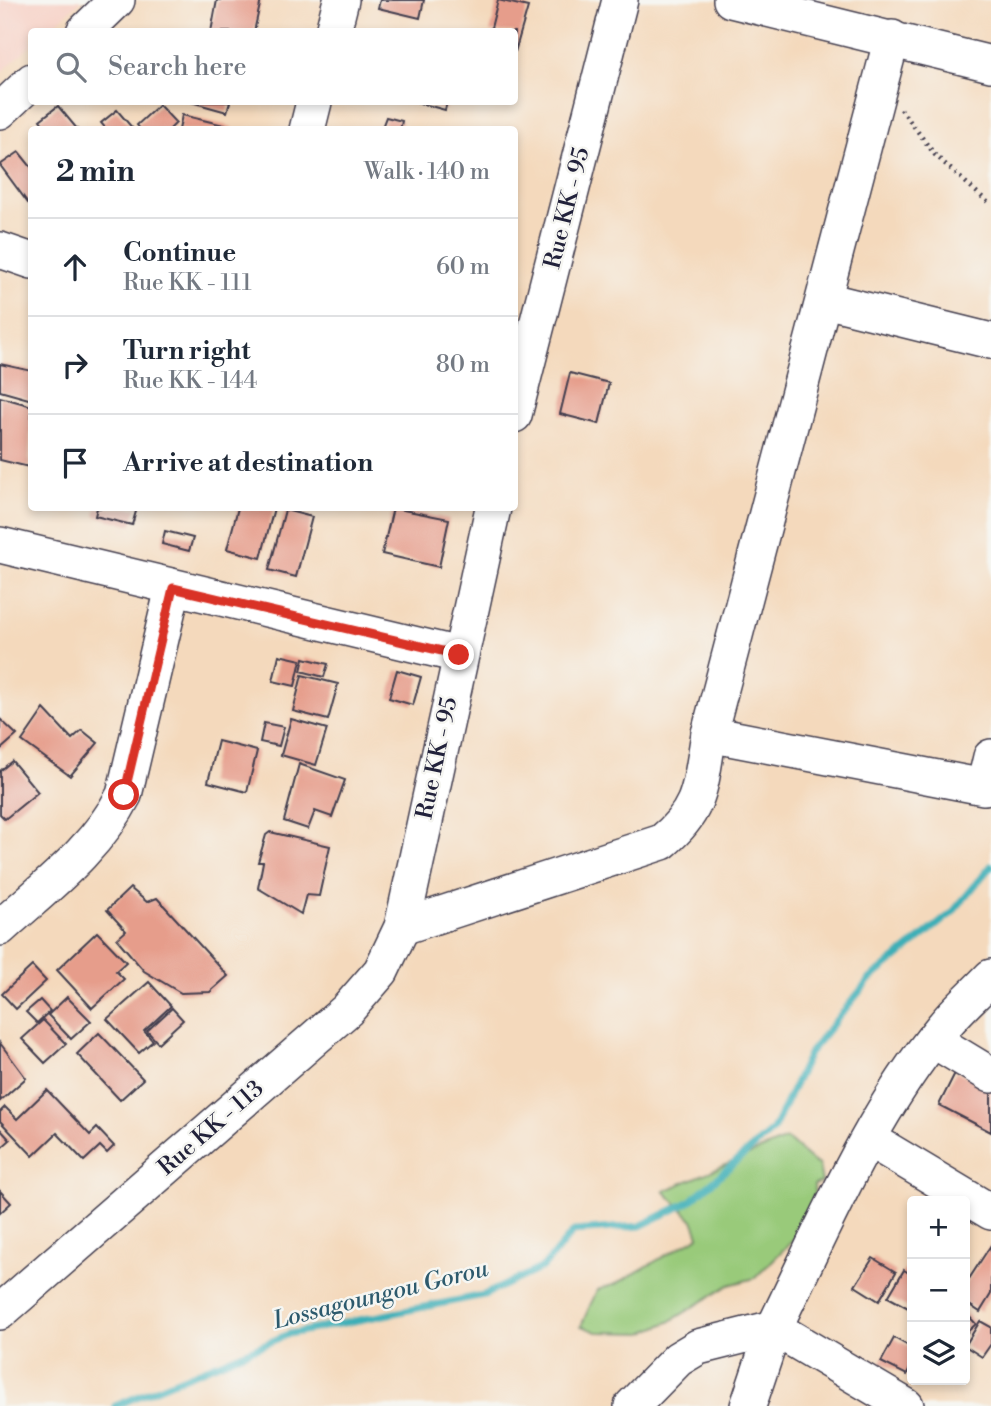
<!DOCTYPE html>
<html lang="en">
<head>
<meta charset="utf-8">
<style>
  :root { --surface:#fff; --page:#f2f2f3; --text:#1f2937; --muted:#747a83; --line:#e0e1e3 }
  body { margin:0; font-family:"Libre Bodoni",serif; background:var(--page); color:var(--text) }
  .controls { position:absolute; right:21px; bottom:21px; display:grid; overflow:hidden; border-radius:7px; box-shadow:0 4px 10px #0003 }
  .controls button { width:63px; height:63px; display:grid; place-items:center; padding:0; border:0; border-bottom:2px solid var(--line); background:var(--surface); color:var(--text); font:35px sans-serif }
  .stop { position:absolute; width:21px; height:21px; margin:-16px; border:5px solid #d93025; border-radius:50%; background:#fff }
  .stop.end { background:#d93025; border-color:#fff; box-shadow:0 2px 7px #0008 }
  .list { margin:0; padding:0; list-style:none }
  h2 { display:flex; justify-content:space-between; align-items:center; height:91px; margin:0; padding:0 28px; font-size:30px }
  h2 small { font-size:23px; font-weight:400; color:var(--muted) }
  .list li { display:grid; grid-template-columns:46px 1fr auto; gap:21px; align-items:center; box-sizing:border-box; height:98px; padding:0 28px; border-top:2px solid var(--line) }
  .list b { display:block; font-size:26px; white-space:nowrap }
  .list p { margin:0; font-size:23px; white-space:nowrap; color:var(--muted) }
  .list em { font-size:23px; font-style:normal; color:var(--muted) }
  .icon { flex:none; width:38px; height:38px; fill:none; stroke:currentColor; stroke-width:2; stroke-linecap:round; stroke-linejoin:round }
  .map { position:relative; flex:none; width:991px; height:1406px; overflow:hidden }
  .search { position:absolute; background:var(--surface); box-shadow:0 4px 10px #0003; left:28px; top:28px; width:490px; height:77px; display:flex; align-items:center; gap:18px; box-sizing:border-box; padding:0 24px; border-radius:7px; color:var(--muted); font-size:26px }
  .panel { position:absolute; background:var(--surface); box-shadow:0 4px 10px #0003; left:28px; top:126px; width:490px; height:385px; border-radius:7px }
  .map>svg:first-child { display:block }
  .built { fill:#f7d1c6 }
  .green { fill:#99ca7a; stroke:#5e765a; stroke-width:2 }
  .lines { fill:none; stroke-linecap:round; stroke-linejoin:round }
  .stream { stroke:#3eafb7; stroke-width:7 }
  .building { fill:#e69d8b }
  .minor-casing { stroke:#423d4e; stroke-width:38 }
  .path { stroke:#423d4e; stroke-width:4.5; stroke-dasharray:2 5; stroke-linecap:butt }
  .minor { stroke:#fff; stroke-width:35 }
  .route { stroke:#d93025; stroke-width:9 }
  .labels { text-anchor:middle; dominant-baseline:central; stroke-width:5; stroke-linejoin:round; paint-order:stroke }
  .street-label { font-size:23px; fill:#22223b; stroke:#f6f6f2 }
  .water-label { font-size:24px; font-style:italic; fill:#2d5a6d; stroke:#f6f6f2 }
</style>
</head>
<body>
<div class="map">
<svg width="991" height="1406" viewBox="0 0 991 1406">
  <rect width="100%" height="100%" fill="#f6f6f2"/>
  <filter id="ink" filterUnits="userSpaceOnUse"><feTurbulence type="fractalNoise" baseFrequency=".0143" numOctaves="2"/><feDisplacementMap in="SourceGraphic" scale="14" xChannelSelector="R" yChannelSelector="G"/><feConvolveMatrix kernelMatrix="1 2 1 2 8 2 1 2 1" color-interpolation-filters="sRGB"/></filter>
  <filter id="wash" filterUnits="userSpaceOnUse"><feTurbulence type="fractalNoise" baseFrequency=".00686" numOctaves="4" result="noise"/><feDisplacementMap in="SourceGraphic" scale="28" xChannelSelector="R" yChannelSelector="G"/><feGaussianBlur stdDeviation="1.57" result="paint"/><feColorMatrix in="noise" values="0 0 0 0 0 0 0 0 0 0 0 0 0 0 0 0 0 1.4 0 .05"/><feComposite in="paint" operator="in"/></filter>
  <g filter="url(#wash)">
    <rect width="100%" height="100%" fill="#f4d9bc"/>
    <!-- built -->
    <path class="built" d="M0 0H82L47 31 32 32 31 45 0 74Z"/>
    <!-- green -->
    <path class="green" d="M786 1139C799 1146 806 1160 819 1165L822 1182 814 1185 815 1204 802 1231 755 1278 729 1285 669 1322 643 1333 597 1332 581 1326 597 1290 616 1284 699 1236 693 1220 664 1191Z"/>
    <g class="lines">
      <!-- stream -->
      <path class="stream" d="M115 1406 289 1334 484 1295 543 1267 574 1231 640 1226 689 1202 773 1130 810 1052 870 979 952 913 991 866"/>
    </g>
    <g id="blocks">
      <!-- building -->
      <g class="building">
        <path d="M217 0H261L254 32H211Z"/>
        <path d="M380 0H424L420 18 378 8Z"/>
        <path d="M498 0 528 7 515 52 514 32H490Z"/>
        <path d="M191 102H230L227 112Z"/>
        <path d="M416 102H447L445 110Z"/>
        <path d="M159 105 176 123 169 130H141L137 125Z"/>
        <path d="M58 106 78 130H48L40 120Z"/>
        <path d="M117 110 134 130H107L101 123Z"/>
        <path d="M182 115 232 127 231 130H179Z"/>
        <path d="M386 117 402 121 400 130H381Z"/>
        <path d="M19 152 32 168V200L28 203 0 165Z"/>
        <path d="M0 364 32 371V400L0 391Z"/>
        <path d="M570 373 609 383 599 424 560 414Z"/>
        <path d="M0 397 32 406 29 467 0 460Z"/>
        <path d="M97 508H137L132 525 95 516Z"/>
        <path d="M238 508H274L261 558 227 549Z"/>
        <path d="M393 508 449 519 439 567 382 554Z"/>
        <path d="M285 510 312 517 296 577 269 570Z"/>
        <path d="M165 531 193 538 189 551 162 544Z"/>
        <path d="M279 655 301 660 295 686 273 681Z"/>
        <path d="M304 658 328 664 324 677 301 671Z"/>
        <path d="M397 670 421 677 413 705 389 698Z"/>
        <path d="M302 675 338 684 328 720 293 711Z"/>
        <path d="M44 709 72 739 82 730 98 743 70 776 22 741Z"/>
        <path d="M0 719 17 735 0 750Z"/>
        <path d="M291 719 327 729 316 765 281 755Z"/>
        <path d="M264 723 284 727 279 746 260 742Z"/>
        <path d="M218 741 257 751 247 792 208 782Z"/>
        <path d="M12 761 38 792 5 819 0 814V771Z"/>
        <path d="M299 764 345 780 332 817 315 811 308 829 284 821Z"/>
        <path d="M270 832 330 846 319 896 306 895 301 914 258 888 263 862H258L266 835Z"/>
        <path d="M130 888 147 902 157 898 228 976 210 992 181 993 144 971 117 939 126 931 107 910Z"/>
        <path d="M97 932 126 962 116 971 124 979 92 1008 57 970Z"/>
        <path d="M32 966 46 981 16 1009 2 994Z"/>
        <path d="M149 982 171 1006 144 1031 153 1041 139 1053 107 1019Z"/>
        <path d="M67 997 91 1021 71 1039 48 1015Z"/>
        <path d="M40 1000 50 1011 37 1023 26 1012Z"/>
        <path d="M172 1008 183 1020 158 1043 147 1031Z"/>
        <path d="M43 1020 66 1044 45 1063 22 1039Z"/>
        <path d="M99 1033 143 1079 120 1100 77 1054Z"/>
        <path d="M0 1043 26 1078 0 1101Z"/>
        <path d="M956 1071 991 1088V1132L939 1105Z"/>
        <path d="M47 1090 90 1135 97 1128 114 1146 107 1153 100 1146 84 1161 57 1133 33 1156 0 1121V1112L5 1107 17 1119Z"/>
        <path d="M0 1129 10 1140 0 1149Z"/>
        <path d="M0 1191 11 1203 0 1213Z"/>
        <path d="M991 1245V1294L980 1312 965 1302V1285Z"/>
        <path d="M873 1258 896 1272 879 1301 855 1286Z"/>
        <path d="M904 1270 912 1275V1310L888 1297Z"/>
        <path d="M965 1312 976 1324 965 1334Z"/>
        <path d="M980 1321 991 1327V1344L982 1357 965 1346Z"/>
        <path d="M894 1338 912 1348V1364L907 1375 881 1362Z"/>
      </g>
    </g>
  </g>
  <g filter="url(#ink)">
    <use href="#blocks" fill-opacity="0" stroke="#423d4e" stroke-width="2"/>
    <g class="lines">
      <!-- minor casing -->
      <g class="minor-casing">
        <g id="minor">
          <path d="M731 0 991 64"/>
          <path d="M84 32 117 0"/>
          <path d="M333 32 341 0"/>
          <path d="M0 111 32 81"/>
          <path d="M307 130 314 102"/>
          <path d="M0 250 32 261"/>
          <path d="M825 300 991 341"/>
          <path d="M514 415 620 0"/>
          <path d="M0 545 459 655"/>
          <path d="M709 734 984 787 991 757"/>
          <path d="M402 927 662 842C703 808 700 784 709 734L892 38"/>
          <path d="M0 928C45 887 96 850 124 795L173 588"/>
          <path d="M933 1040 991 1075"/>
          <path d="M869 1139 991 1212"/>
          <path d="M0 1312 347 1010 381 971 402 927 493 508"/>
          <path d="M632 1406 678 1359 698 1347 774 1328C824 1226 870 1115 943 1027 957 1009 975 994 991 977"/>
          <path d="M748 1406 774 1328 906 1406"/>
        </g>
      </g>
      <!-- path -->
      <path class="path" d="M901 109 935 155 991 205"/>
      <!-- minor -->
      <use href="#minor" class="minor"/>
    </g>
  </g>
  <g class="lines" filter="url(#ink)">
    <!-- route -->
    <path class="route" d="M124 795 173 588 459 655"/>
  </g>
  <g class="labels">
    <!-- street labels -->
    <g class="street-label">
      <text transform="translate(567 208) rotate(-76)">Rue KK - 95</text>
      <text transform="translate(437 758) rotate(-78)">Rue KK - 95</text>
      <text transform="translate(211 1128) rotate(-41)">Rue KK - 113</text>
    </g>
    <!-- water labels -->
    <g class="water-label">
      <text transform="translate(381 1295) rotate(-14)">Lossagoungou Gorou</text>
    </g>
  </g>
</svg>
<div class="controls">
<button>+</button>
<button>−</button>
<button><svg class="icon" aria-label="layers" viewBox="0 0 24 24"><path d="M12 4l9 5-9 5-9-5zM3 14l9 5 9-5"/></svg></button>
</div>
<div class="stop" style="left:124px;top:795px"></div>
<div class="stop end" style="left:459px;top:655px"></div>
<div class="search"><svg class="icon" aria-label="search" viewBox="0 0 24 24"><circle cx="10" cy="10" r="6"/><path d="M15 15l6 6"/></svg>Search here</div>
<section class="panel">
<h2>2 min<small>Walk · 140 m</small></h2>
<ul class="list">
<li><svg class="icon" aria-label="ahead" viewBox="0 0 24 24"><path d="M12 20V5M6 11l6-6 6 6"/></svg><div><b>Continue</b><p>Rue KK - 111</p></div><em>60 m</em></li>
<li><svg class="icon" aria-label="right" viewBox="0 0 24 24"><path d="M7 20v-9h11M14 6l5 5-5 5"/></svg><div><b>Turn right</b><p>Rue KK - 144</p></div><em>80 m</em></li>
<li><svg class="icon" aria-label="arrive" viewBox="0 0 24 24"><path d="M6 21V4h12l-3 4 3 4H6"/></svg><div><b>Arrive at destination</b></div></li>
</ul>
</section>
</div>
</body>
</html>
